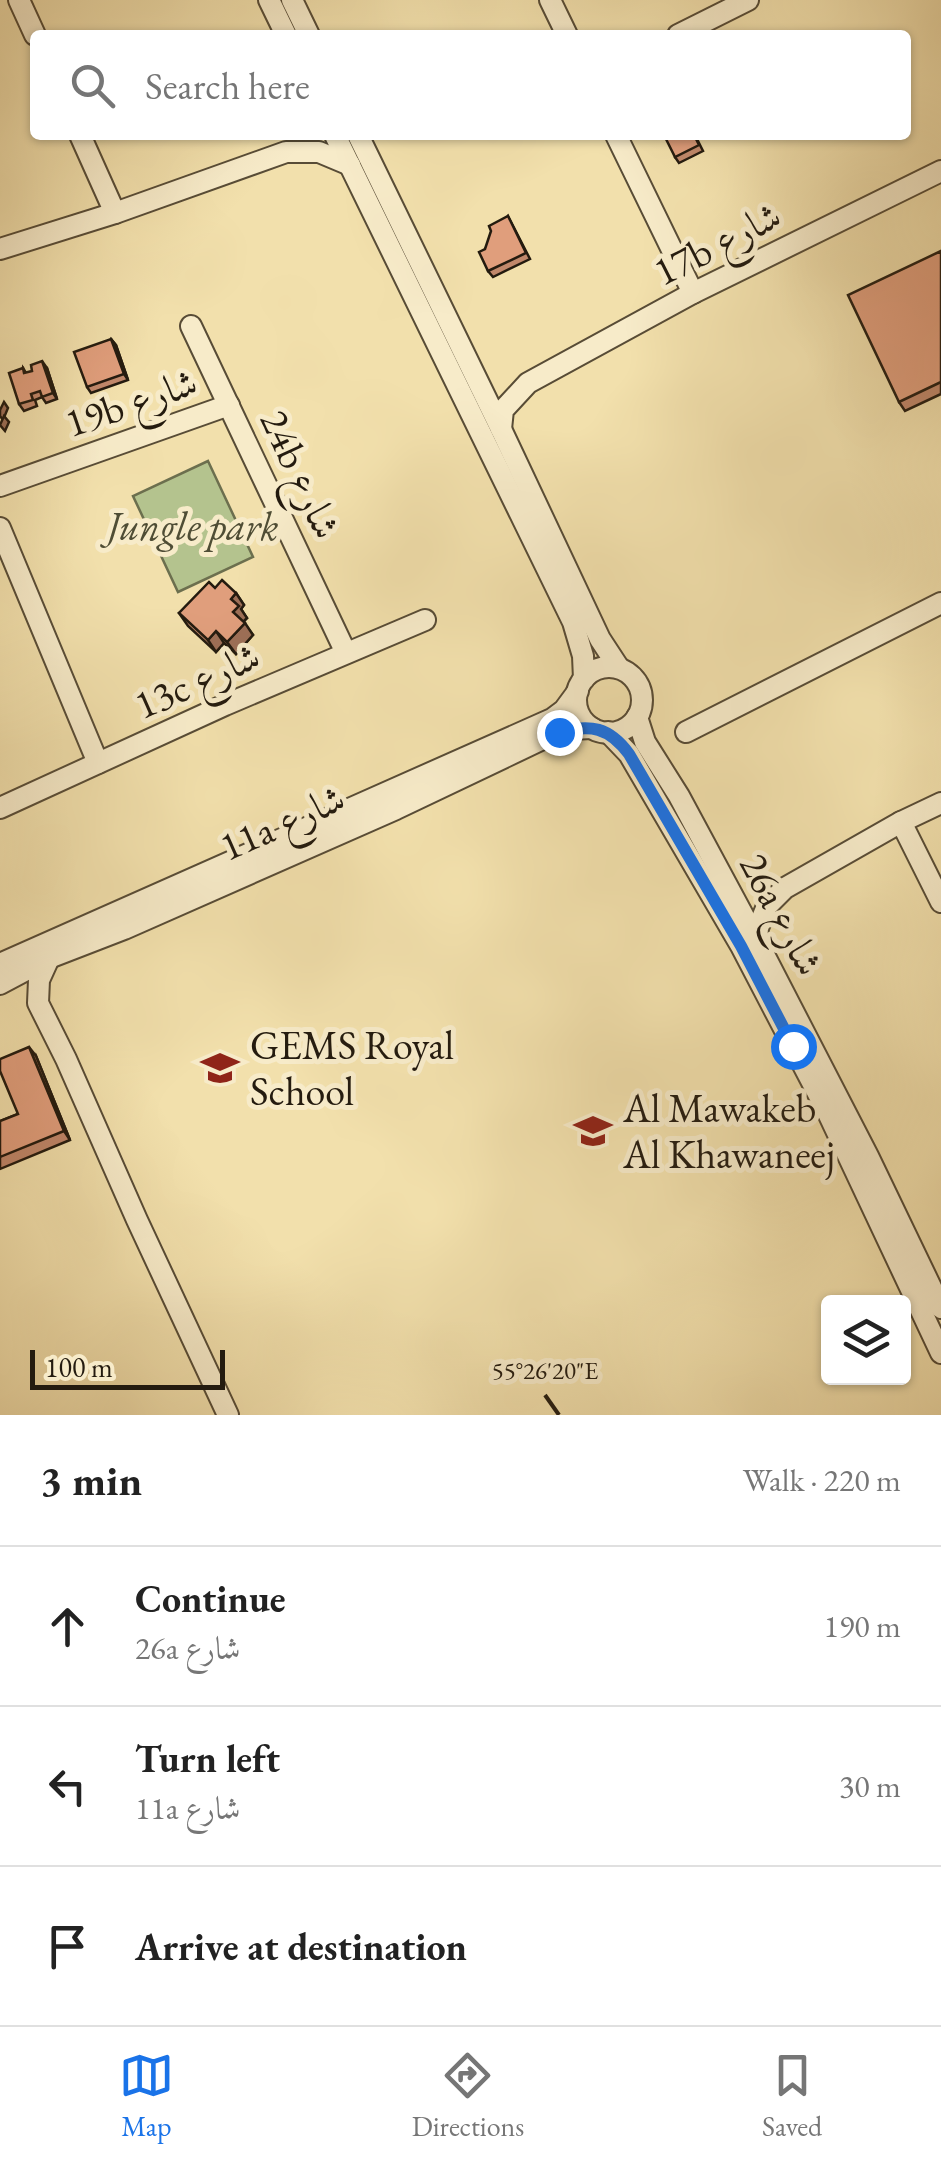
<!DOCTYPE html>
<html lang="en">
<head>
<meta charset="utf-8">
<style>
  :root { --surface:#fff; --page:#f6f6f6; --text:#222; --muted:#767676; --line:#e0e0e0; --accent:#1a73e8 }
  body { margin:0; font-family:"EB Garamond",Amiri,serif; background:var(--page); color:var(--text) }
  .controls { position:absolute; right:30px; bottom:30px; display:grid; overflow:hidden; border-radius:10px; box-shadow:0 2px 8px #0004 }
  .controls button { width:90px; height:90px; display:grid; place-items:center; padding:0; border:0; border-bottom:2px solid var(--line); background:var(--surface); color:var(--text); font:50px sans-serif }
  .scale { position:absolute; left:30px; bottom:25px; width:195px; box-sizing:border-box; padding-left:10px; border:5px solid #241b0f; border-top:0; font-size:28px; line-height:35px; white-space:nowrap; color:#241b0f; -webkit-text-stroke:8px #f7ebc9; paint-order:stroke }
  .stop { position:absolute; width:30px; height:30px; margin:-22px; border:8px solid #1a73e8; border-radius:50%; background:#fff }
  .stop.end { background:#1a73e8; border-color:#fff; box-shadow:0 2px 10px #0008 }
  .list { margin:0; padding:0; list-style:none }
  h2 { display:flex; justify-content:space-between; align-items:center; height:130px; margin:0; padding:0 40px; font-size:42px }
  h2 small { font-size:32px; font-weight:400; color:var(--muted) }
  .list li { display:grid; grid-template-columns:65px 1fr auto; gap:30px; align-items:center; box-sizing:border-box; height:160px; padding:0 40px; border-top:2px solid var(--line) }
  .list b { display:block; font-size:38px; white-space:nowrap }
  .list p { margin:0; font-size:32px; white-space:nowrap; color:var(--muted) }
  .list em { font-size:32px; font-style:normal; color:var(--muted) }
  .icon { flex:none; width:55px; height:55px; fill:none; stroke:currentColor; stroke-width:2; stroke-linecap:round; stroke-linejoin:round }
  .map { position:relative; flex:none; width:941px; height:1415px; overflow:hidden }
  .search { position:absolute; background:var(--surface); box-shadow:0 2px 8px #0004; left:30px; right:30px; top:30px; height:110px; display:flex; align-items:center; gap:25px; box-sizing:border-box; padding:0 35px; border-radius:10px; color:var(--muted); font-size:38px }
  .sheet { height:610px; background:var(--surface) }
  nav { display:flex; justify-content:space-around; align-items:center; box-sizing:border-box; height:140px; border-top:2px solid var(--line); background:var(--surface); font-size:28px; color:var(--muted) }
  nav a { display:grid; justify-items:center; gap:5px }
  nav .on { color:var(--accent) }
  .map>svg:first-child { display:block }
  .green { fill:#b4c38e; stroke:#6c6f4e; stroke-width:2.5 }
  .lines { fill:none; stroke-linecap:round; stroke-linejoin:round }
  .minor-casing { stroke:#584c36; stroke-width:24 }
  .minor { stroke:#f7ebc9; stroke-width:20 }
  .wall { fill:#c1886b; stroke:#241b0f; stroke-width:2.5 }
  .shaded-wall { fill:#9d6f57; stroke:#241b0f; stroke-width:2.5 }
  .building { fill:#e09e7c; stroke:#241b0f; stroke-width:2.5 }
  .route { stroke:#1a73e8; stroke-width:12 }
  .ticks { fill:none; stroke:#241b0f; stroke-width:4 }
  .labels { text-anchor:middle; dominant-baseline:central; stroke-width:10; stroke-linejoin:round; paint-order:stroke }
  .street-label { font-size:40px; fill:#241b0f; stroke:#f7ebc9 }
  .park-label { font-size:40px; font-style:italic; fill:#4f4d35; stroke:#f7ebc9 }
  .poi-label { font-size:40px; fill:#241b0f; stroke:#f7ebc9; text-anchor:start }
  .ticks-label { font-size:25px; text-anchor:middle; fill:#241b0f; stroke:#f7ebc9; stroke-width:10; stroke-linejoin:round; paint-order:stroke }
</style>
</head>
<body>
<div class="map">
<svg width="941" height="1415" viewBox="0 0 941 1415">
  <rect width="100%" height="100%" fill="#f2e0ac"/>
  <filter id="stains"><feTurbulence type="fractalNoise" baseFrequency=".002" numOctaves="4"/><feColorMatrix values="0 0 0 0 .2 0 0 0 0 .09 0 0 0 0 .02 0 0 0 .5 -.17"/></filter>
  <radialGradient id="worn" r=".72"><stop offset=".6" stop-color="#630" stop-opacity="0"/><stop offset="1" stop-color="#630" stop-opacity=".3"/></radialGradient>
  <!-- green -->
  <path class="green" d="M208 461 253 557 178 592 133 496Z"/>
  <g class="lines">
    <!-- minor casing -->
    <g class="minor-casing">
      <g id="minor">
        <path d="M19 0 35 35"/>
        <path d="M269 0 286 35"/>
        <path d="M292 0 309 35"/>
        <path d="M550 0 567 35"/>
        <path d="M678 35 748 0"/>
        <path d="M80 135 115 213"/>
        <path d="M335 135 573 622 583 656 584 679"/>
        <path d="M358 135 501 429 600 639 619 668"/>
        <path d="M616 135 693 293"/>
        <path d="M0 249 115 213 286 152H319L350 165"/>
        <path d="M191 326 346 653"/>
        <path d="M501 429 503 410 528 383 693 293 941 171"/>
        <path d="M0 486 229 405"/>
        <path d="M0 528 98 763"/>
        <circle cx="609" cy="700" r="33"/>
        <path d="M637 717 645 742 679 796 757 941 868 1156 941 1308"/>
        <path d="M608 732 629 754 741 946 827 1111 941 1353"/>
        <path d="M686 732 941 603"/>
        <path d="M0 808 225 705 425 620"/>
        <path d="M901 822 941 902"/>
        <path d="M757 941 758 928 767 906 785 888 901 822 941 803"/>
        <path d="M49 958 39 980 38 1003 66 1059 137 1220 228 1415"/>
        <path d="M0 964 552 719 564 710 578 691"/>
        <path d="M0 984 49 958 124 929 396 809 549 736 570 729 592 728"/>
      </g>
    </g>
    <!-- minor -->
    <use href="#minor" class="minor"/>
  </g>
  <!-- wall -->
  <g class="wall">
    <path d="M695 135 703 151 679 163 675 157Z"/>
    <path d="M508 216 530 259 493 277 488 271 485 249Z"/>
    <path d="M941 251V394L905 411 899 402Z"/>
    <path d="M111 339 116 345 128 380 91 393 87 387Z"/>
    <path d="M23 368 26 373 47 368 57 399 46 403 42 397 35 400 37 406 24 411 19 404Z"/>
    <path d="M215 588 236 593 244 605 241 609 247 618 243 622 253 635 236 654 224 643 216 652 188 626 179 613Z"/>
    <path d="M36 1056 70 1140 0 1169V1121L18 1114Z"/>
  </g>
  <!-- shaded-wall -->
  <g class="shaded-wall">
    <path d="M111 339 116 345 128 380 124 374Z"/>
    <path d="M42 361 47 368 57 399 53 393Z"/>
    <path d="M4 402 8 408 3 420 0 416V410Z"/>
    <path d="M4 416 9 422 5 431 0 425Z"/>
    <path d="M236 593 244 605 241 609 247 618 241 624 233 612 231 599Z"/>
    <path d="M245 623 253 635 236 654 227 642Z"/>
    <path d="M216 631 224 643 216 652 208 640Z"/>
    <path d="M29 1047 36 1056 70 1140 64 1131Z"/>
  </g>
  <!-- building -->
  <g class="building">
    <path d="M664 135H694L699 145 675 157Z"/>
    <path d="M508 216 526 253 488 271 479 252 485 249 491 231 489 226Z"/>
    <path d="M941 251V382L899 402 848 295Z"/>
    <path d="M111 339 124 374 87 387 74 352Z"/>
    <path d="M42 361 53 393 42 397 40 391 31 394 33 400 19 404 9 373 23 368 24 373 32 371 31 365Z"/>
    <path d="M222 580 236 593 231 599 239 606 233 612 245 623 227 642 216 631 208 640 179 613 209 582 215 588Z"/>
    <path d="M29 1047 64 1131 0 1157V1121L18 1114 0 1071V1059Z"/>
  </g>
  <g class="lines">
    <!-- route -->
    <path class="route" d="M559 732C591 724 609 727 629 754L741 946 793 1046"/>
  </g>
  <!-- ticks -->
  <path class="ticks" d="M545 1395 559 1415"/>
  <!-- icons -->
  <defs>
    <g id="school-bare" transform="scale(3)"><path d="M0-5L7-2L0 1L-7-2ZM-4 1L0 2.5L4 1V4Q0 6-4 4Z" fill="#8f2418" stroke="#f7ebc9" stroke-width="2.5" paint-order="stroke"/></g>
  </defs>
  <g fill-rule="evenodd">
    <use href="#school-bare" x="220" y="1068"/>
    <use href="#school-bare" x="593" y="1131"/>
  </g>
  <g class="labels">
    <!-- street labels -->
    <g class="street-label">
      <text transform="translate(717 243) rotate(-27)">17b شارع</text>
      <text transform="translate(131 402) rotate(-19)">19b شارع</text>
      <text transform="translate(301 474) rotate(65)">24b شارع</text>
      <text transform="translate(197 680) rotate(-24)">13c شارع</text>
      <text transform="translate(282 822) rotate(-24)">11a شارع</text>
      <text transform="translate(782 914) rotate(62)">26a شارع</text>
    </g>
    <!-- park labels -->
    <g class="park-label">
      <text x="193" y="526">Jungle park</text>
    </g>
    <!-- poi labels -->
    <g class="poi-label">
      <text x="250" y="1045">GEMS Royal<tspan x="250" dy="46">School</tspan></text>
      <text x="623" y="1108">Al Mawakeb<tspan x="623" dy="46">Al Khawaneej</tspan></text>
    </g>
  </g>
  <g class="ticks-label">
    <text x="545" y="1379">55°26'20"E</text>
  </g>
  <rect width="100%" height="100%" filter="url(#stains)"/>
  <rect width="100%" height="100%" fill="url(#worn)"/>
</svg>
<div class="controls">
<button><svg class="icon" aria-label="layers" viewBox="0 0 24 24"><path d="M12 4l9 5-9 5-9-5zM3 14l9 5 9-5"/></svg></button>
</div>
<div class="scale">100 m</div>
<div class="stop" style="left:793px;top:1046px"></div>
<div class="stop end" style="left:559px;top:732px"></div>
<div class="search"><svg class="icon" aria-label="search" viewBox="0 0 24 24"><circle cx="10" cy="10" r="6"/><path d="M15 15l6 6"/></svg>Search here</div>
</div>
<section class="sheet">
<h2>3 min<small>Walk · 220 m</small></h2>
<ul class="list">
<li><svg class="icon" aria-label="ahead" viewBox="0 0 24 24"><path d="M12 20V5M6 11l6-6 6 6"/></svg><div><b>Continue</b><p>26a شارع</p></div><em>190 m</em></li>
<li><svg class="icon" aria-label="left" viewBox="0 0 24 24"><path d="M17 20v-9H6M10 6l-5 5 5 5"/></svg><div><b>Turn left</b><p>11a شارع</p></div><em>30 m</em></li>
<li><svg class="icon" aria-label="arrive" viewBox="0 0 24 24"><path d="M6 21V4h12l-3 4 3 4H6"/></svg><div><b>Arrive at destination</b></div></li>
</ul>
</section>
<nav>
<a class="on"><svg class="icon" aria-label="map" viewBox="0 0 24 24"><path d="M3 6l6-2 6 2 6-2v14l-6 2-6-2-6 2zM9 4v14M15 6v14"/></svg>Map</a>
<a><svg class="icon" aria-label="directions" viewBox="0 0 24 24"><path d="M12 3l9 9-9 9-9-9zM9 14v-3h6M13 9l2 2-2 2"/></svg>Directions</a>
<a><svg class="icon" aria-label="saved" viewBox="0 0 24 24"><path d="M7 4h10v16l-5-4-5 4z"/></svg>Saved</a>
</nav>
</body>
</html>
